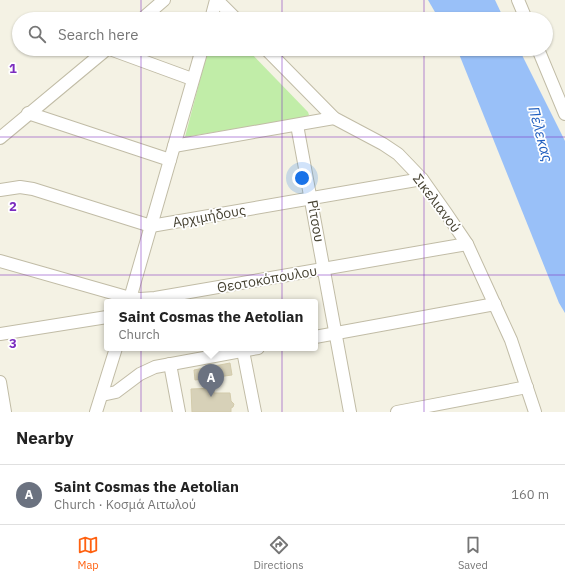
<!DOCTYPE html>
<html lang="en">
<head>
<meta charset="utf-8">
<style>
  :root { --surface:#fff; --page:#f2f2f2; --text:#222; --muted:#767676; --line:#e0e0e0; --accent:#ff6110 }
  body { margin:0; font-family:"IBM Plex Sans",sans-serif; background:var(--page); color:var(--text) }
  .you { position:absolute; left:302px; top:178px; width:14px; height:14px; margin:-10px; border:3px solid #fff; border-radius:50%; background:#1a73e8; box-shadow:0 0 0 6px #1a73e833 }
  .badge { display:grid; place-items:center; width:26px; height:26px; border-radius:50%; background:var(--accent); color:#fff; font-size:13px; font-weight:700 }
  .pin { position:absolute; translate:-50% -33px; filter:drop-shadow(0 1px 2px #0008) }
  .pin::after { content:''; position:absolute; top:21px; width:14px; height:12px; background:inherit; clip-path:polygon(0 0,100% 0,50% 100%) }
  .popup { position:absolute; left:104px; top:299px; width:214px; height:52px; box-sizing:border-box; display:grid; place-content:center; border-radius:4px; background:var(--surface); filter:drop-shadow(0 1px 3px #0005); font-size:13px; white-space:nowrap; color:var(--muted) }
  .popup b { font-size:15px; color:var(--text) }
  .popup::after { content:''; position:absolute; left:50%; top:100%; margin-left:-8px; border:8px solid transparent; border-top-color:var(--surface) }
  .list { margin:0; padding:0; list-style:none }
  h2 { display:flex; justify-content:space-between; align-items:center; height:52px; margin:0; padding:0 16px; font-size:17px }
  h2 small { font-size:13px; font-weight:400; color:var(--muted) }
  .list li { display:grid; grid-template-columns:26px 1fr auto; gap:12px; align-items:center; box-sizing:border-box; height:60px; padding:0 16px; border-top:1px solid var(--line) }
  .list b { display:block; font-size:15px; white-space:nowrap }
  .list p { margin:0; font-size:13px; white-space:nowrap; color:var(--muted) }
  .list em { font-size:13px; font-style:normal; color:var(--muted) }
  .icon { flex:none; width:22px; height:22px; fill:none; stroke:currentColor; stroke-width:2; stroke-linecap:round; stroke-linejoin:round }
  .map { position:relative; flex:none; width:565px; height:412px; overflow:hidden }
  .search { position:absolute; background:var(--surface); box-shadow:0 1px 3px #0004; left:12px; right:12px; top:12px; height:44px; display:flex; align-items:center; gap:10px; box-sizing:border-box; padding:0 14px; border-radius:22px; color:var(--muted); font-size:15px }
  .sheet { height:112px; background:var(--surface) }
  nav { display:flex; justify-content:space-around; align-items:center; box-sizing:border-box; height:56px; border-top:1px solid var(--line); background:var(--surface); font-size:11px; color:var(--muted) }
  nav a { display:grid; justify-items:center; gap:2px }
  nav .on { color:var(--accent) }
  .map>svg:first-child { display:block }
  .green { fill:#c1eda8 }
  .water { fill:#99c0f8 }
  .building { fill:#d7d1b8; stroke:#d3cbab }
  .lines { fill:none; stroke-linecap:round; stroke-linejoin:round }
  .minor-casing { stroke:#c1bca6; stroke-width:14 }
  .minor { stroke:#fff; stroke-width:12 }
  .grid { fill:none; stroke:#7b2cbf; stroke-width:1; stroke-opacity:0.55 }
  .labels { text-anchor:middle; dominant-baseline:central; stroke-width:3.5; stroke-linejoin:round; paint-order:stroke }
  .street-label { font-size:14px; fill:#474333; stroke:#fff }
  .water-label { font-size:15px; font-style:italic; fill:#215fbf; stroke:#fff }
  .grid-label { font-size:13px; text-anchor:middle; font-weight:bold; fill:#7b2cbf; stroke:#fff; stroke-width:3.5; stroke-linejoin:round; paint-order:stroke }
</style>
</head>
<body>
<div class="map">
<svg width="565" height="412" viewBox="0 0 565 412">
  <rect width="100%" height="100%" fill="#f4f2e4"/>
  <!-- green -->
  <path class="green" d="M208 49H247L308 112 309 115 307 117 185 137Z"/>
  <!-- water -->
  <g class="water">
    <path d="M428 0H495L504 19H439Z"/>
    <path d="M457 49H519L565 141V313L559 303Z"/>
  </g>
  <!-- building -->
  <g class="building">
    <path d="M230 363 232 375 195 380 194 370Z"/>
    <path d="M214 388V393H230L231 401 234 404 233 407 231 408V412H192L191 389Z"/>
  </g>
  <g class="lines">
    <!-- minor casing -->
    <g class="minor-casing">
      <g id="minor">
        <path d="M217 0 236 19"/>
        <path d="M518 0 526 19"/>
        <path d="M142 19 164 0"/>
        <path d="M211 19 216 0"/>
        <path d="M110 49 192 79"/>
        <path d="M266 49 334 118 383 144 398 154 422 179 446 213 467 244 511 340 535 412"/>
        <path d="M538 49 565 114"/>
        <path d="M28 113 170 160"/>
        <path d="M297 125 350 412"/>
        <path d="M0 138 107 49"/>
        <path d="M174 146 334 118"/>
        <path d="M0 190 20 187 33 189 151 226 422 179"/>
        <path d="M0 261 130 298 140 299 155 298 467 244"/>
        <path d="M129 302 202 49"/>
        <path d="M0 334 107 317"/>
        <path d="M315 337 495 304"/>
        <path d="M243 351 255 412"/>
        <path d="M170 364 179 412"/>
        <path d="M0 382 5 412"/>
        <path d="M102 395 116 392 140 374 155 367 258 348"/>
        <path d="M96 412 116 348"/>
        <path d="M397 412 527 387"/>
      </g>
    </g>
    <!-- minor -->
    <use href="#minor" class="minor"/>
  </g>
  <!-- grid -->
  <path class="grid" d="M141 0V19M282 0V19M424 0V19M141 49V412M282 49V412M424 49V412M0 137H565M0 275H565"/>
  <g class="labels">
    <!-- street labels -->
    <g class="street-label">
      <text transform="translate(437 203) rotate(53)">Σικελιανού</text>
      <text transform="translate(209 216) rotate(-10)">Αρχιμήδους</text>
      <text transform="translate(316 221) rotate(80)">Ρίτσου</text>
      <text transform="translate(267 279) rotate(-10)">Θεοτοκόπουλου</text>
    </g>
    <!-- water labels -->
    <g class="water-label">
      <text transform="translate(541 134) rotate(75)">Πέλεκας</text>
    </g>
  </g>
  <g class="grid-label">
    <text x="13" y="73">1</text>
    <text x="13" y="211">2</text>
    <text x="13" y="348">3</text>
  </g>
</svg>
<div class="you"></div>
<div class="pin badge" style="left:211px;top:397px;background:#6b7280">A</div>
<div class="popup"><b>Saint Cosmas the Aetolian</b>Church</div>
<div class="search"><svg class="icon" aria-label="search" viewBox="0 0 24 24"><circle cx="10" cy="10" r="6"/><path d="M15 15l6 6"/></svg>Search here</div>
</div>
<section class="sheet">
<h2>Nearby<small></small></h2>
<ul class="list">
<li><span class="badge" style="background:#6b7280">A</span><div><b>Saint Cosmas the Aetolian</b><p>Church · Κοσμά Αιτωλού</p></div><em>160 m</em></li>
</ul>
</section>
<nav>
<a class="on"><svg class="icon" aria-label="map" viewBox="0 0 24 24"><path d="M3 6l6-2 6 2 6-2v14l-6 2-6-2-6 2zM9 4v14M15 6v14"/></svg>Map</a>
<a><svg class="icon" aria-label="directions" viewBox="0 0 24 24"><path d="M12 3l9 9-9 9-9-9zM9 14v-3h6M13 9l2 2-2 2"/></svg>Directions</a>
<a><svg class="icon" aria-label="saved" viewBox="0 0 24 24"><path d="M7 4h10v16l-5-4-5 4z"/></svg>Saved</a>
</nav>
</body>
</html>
